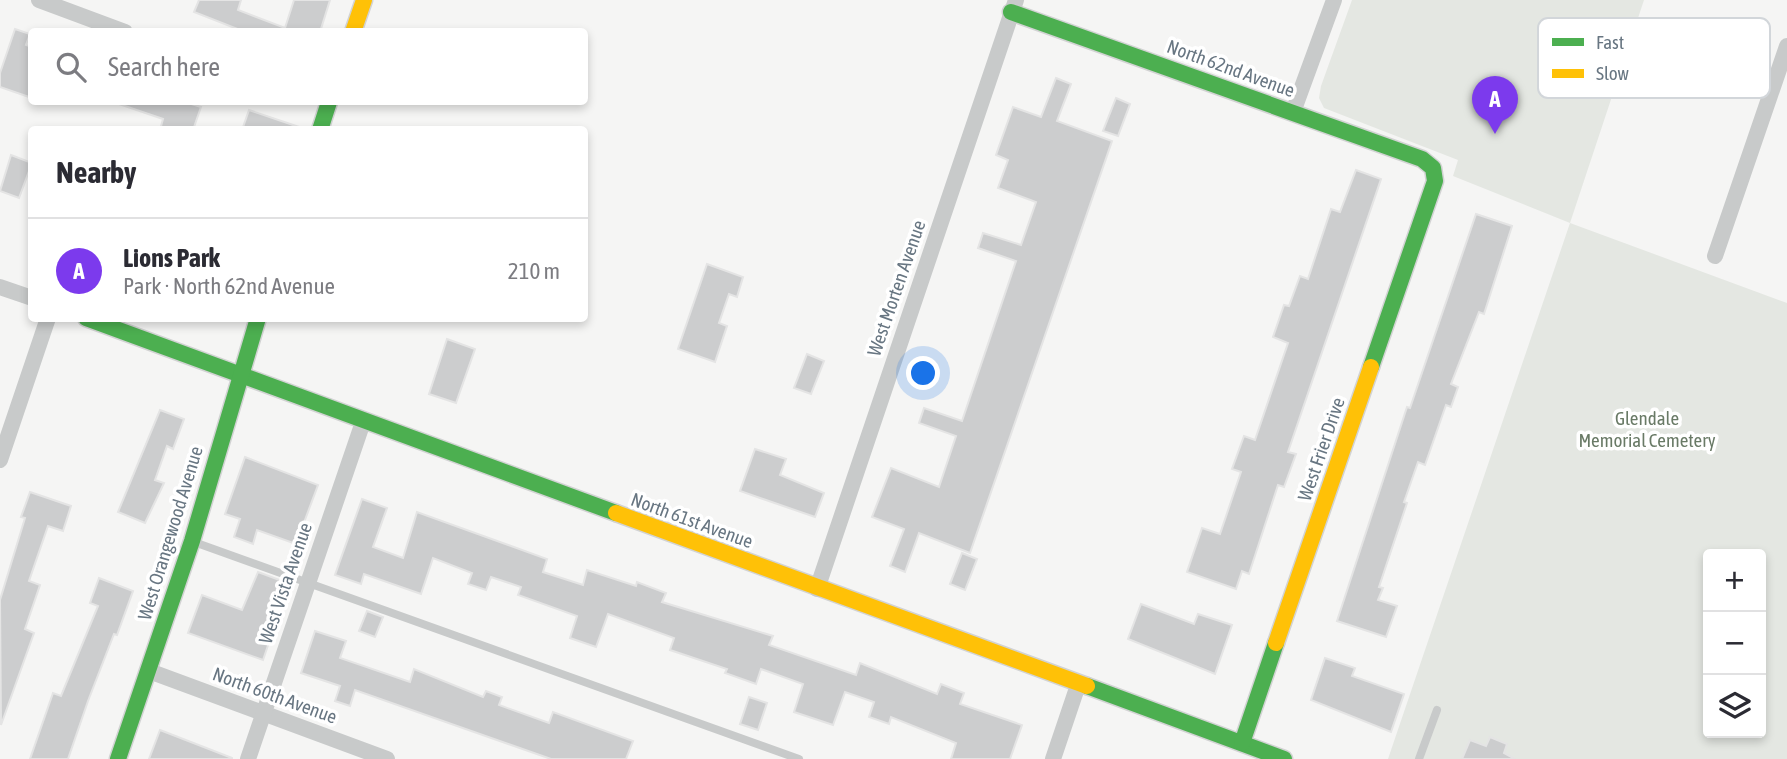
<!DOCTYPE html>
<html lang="en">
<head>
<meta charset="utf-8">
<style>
  :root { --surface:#fff; --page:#f2f2f3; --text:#2b2b33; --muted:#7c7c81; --line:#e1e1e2; --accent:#7c3aed }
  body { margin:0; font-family:"Asap Condensed",sans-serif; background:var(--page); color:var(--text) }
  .controls { position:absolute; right:21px; bottom:21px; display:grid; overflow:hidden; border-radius:7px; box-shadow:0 4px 10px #0003 }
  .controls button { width:63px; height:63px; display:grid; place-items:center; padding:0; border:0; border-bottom:2px solid var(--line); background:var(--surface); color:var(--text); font:35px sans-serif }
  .you { position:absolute; left:924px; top:374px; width:24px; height:24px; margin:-18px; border:5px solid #fff; border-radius:50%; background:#1a73e8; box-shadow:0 0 0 10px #1a73e833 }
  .badge { display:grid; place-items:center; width:46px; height:46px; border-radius:50%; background:var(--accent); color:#fff; font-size:23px; font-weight:700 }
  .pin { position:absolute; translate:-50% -58px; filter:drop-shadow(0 2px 4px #0008) }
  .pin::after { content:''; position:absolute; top:37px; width:24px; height:21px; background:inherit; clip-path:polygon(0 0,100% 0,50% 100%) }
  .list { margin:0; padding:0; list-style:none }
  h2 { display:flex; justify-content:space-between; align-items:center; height:91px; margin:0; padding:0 28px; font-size:30px }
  h2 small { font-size:23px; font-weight:400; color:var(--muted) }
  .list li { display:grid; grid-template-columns:46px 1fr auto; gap:21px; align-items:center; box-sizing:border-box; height:105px; padding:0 28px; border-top:2px solid var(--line) }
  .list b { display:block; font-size:26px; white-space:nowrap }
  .list p { margin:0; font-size:23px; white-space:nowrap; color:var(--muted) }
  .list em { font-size:23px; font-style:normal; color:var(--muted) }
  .icon { flex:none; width:38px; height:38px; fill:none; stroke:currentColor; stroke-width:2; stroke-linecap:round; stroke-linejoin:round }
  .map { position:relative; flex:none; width:1787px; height:759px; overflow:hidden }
  .search { position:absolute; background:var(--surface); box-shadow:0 4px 10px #0003; left:28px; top:28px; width:560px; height:77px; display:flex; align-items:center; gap:18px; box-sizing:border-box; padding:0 24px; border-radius:7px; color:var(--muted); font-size:26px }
  .panel { position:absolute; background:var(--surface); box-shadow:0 4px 10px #0003; left:28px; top:126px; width:560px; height:196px; border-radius:7px }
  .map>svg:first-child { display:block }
  .green { fill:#e4e7e2; fill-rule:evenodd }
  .building { fill:#cccdce; stroke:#e4e4e4; stroke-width:2 }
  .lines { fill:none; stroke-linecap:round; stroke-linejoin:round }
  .fast-casing { stroke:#d2d3d3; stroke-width:19 }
  .slow-casing { stroke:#d2d3d3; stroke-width:19 }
  .lane { stroke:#c8caca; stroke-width:8 }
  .street { stroke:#c8caca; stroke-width:16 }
  .fast { stroke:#4caf50; stroke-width:16 }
  .slow { stroke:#ffc107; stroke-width:16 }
  .labels { text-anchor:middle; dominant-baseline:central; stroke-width:7; stroke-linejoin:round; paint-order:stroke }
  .street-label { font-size:19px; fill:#687682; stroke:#fff }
  .park-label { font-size:19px; fill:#697a66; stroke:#fff }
  .key { fill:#fff; stroke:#d2d6da; stroke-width:2 }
  .key-label { font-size:19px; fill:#687682 }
</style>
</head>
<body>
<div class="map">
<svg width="1787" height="759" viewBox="0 0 1787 759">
  <rect width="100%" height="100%" fill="#f5f5f4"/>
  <!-- green -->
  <path class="green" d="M1352 0H1644L1570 223 1787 303V759H1388L1570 223 1453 176 1458 160 1324 108 1319 98 1321 86ZM1708 554H1761V733H1708Z"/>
  <!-- building -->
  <g class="building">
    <path d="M199 0H241L238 10 285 28 294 0H330L320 32H245L194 12Z"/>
    <path d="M15 29 30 34 26 45 32 47V98L0 87V73Z"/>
    <path d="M1056 78 1071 84 1057 121 1112 141 970 553 919 533 905 572 890 566 904 529 872 517 891 468 939 487 956 436 919 423 924 408 962 421 1016 261 978 248 983 233 1021 245 1036 202 998 188 1008 160 996 155 1013 107 1041 117Z"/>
    <path d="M1116 98 1130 104 1118 136 1103 131Z"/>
    <path d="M119 102H185L201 107 193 130H160L163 119 119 104Z"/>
    <path d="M249 110 299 127 298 130H242Z"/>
    <path d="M11 155 32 163 19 198 0 191Z"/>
    <path d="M1356 170 1381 179 1288 452 1296 454 1284 487 1278 485 1249 574 1242 571 1236 589 1187 572 1202 528 1220 534 1241 472 1232 469 1244 436 1255 440 1288 343 1273 337 1284 305 1289 306 1300 276 1308 279 1331 209 1340 212Z"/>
    <path d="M1476 214 1512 226 1484 314 1479 312 1451 384 1458 387 1451 407 1446 405 1425 465 1418 462 1404 502 1407 503 1379 587 1383 588 1378 600 1397 606 1386 637 1337 621 1407 407 1410 408Z"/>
    <path d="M707 264 743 277 737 297 729 294 719 323 727 326 715 362 678 349Z"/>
    <path d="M447 339 475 349 456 403 429 394Z"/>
    <path d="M807 354 824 361 811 394 794 388Z"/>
    <path d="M160 410 184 419 173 449 167 446 155 480 164 483 145 523 118 512Z"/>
    <path d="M755 449 786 459 780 475 824 493 815 517 740 491Z"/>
    <path d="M245 457 318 485 296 544 257 530 253 544 234 537 240 519 225 514Z"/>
    <path d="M30 492 71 506 63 531 48 526 29 581 40 585 25 629 34 633 1 725 0 600 25 518 21 517Z"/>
    <path d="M362 499 387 508 373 547 403 558 417 512 547 559 543 572 583 585 587 570 636 586 637 582 666 593 662 602 773 636 769 645 856 675 860 663 937 694 941 684 964 693 960 704 1022 725 1010 759H951L956 743 891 717 889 724 869 717 874 702 845 692 833 725 794 712 803 684 761 669 756 684 725 673 727 669 670 650 674 638 608 614 596 647 570 638 577 616 518 595 521 587 491 577 486 590 468 584 472 573 433 558 421 594 364 574 361 584 335 575Z"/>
    <path d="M962 553 977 559 965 590 950 584Z"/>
    <path d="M258 572 285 582 269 620 276 622 263 660 188 633 202 595 242 610Z"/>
    <path d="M99 578 133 591 117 635 114 634 88 701 68 759H30L53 693 61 696 98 606 90 603Z"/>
    <path d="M1141 604 1194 624 1198 614 1232 625 1215 674 1128 639Z"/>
    <path d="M367 611 383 617 375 637 359 631Z"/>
    <path d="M315 631 346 641 340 658 410 682 414 669 483 697 486 691 502 697 499 705 549 723 553 712 633 741 626 759H551L355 690 350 706 335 701 340 686 301 673Z"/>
    <path d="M1325 658 1355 668 1352 676 1404 694 1391 732 1311 700Z"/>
    <path d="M749 697 767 703 758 730 740 724Z"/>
    <path d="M160 730 232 758V759H149Z"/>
    <path d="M1490 737 1507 744 1504 753 1515 759H1462L1470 740 1486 746Z"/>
  </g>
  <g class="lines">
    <!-- fast casing -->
    <g class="fast-casing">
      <g id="fast">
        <path d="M1011 12 1422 159 1433 168 1435 181 1371 367"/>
        <path d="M320 130 329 102"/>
        <path d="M86 318 616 513"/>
        <path d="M1087 686 1284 759"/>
        <path d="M1242 743 1276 643"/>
        <path d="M118 759 192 541 258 318"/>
      </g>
    </g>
    <!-- slow casing -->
    <g class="slow-casing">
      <g id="slow">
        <path d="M353 32 364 0"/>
        <path d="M616 513 1087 686"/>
        <path d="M1276 643 1371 367"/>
      </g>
    </g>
    <!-- lane -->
    <g class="lane">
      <path d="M194 542 799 759"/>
      <path d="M1419 759 1437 710"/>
    </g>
    <!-- street -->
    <g class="street">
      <path d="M39 0 125 32"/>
      <path d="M1293 112 1334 0"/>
      <path d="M1715 256 1787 46"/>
      <path d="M0 287 32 298"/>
      <path d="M0 460 48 318"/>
      <path d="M817 589 1016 0"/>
      <path d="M149 671 387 759"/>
      <path d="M248 759 363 422"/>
      <path d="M1053 759 1078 685"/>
    </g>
    <!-- fast -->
    <use href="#fast" class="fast"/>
    <!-- slow -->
    <use href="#slow" class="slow"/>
  </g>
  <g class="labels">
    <!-- street labels -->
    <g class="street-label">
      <text transform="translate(1231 68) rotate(20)">North 62nd Avenue</text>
      <text transform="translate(896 288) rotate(-71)">West Morten Avenue</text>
      <text transform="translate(1321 449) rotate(-71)">West Frier Drive</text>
      <text transform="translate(692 520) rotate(20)">North 61st Avenue</text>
      <text transform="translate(170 533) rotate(-73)">West Orangewood Avenue</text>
      <text transform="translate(285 583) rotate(-71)">West Vista Avenue</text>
      <text transform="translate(275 695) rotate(20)">North 60th Avenue</text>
    </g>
    <!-- park labels -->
    <g class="park-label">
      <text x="1647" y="418">Glendale<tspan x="1647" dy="22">Memorial Cemetery</tspan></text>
    </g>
  </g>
  <!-- legend -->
  <rect x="1538" y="18" width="232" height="80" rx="10" class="key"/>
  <rect x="1552" y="38" width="32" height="8" fill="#4caf50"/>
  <rect x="1552" y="69" width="32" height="9" fill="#ffc107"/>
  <g class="key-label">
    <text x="1596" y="49">Fast</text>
    <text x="1596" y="80">Slow</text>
  </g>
</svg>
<div class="controls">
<button>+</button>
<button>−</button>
<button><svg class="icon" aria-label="layers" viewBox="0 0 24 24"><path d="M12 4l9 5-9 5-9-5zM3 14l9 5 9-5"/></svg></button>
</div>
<div class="you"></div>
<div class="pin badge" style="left:1495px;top:134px">A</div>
<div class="search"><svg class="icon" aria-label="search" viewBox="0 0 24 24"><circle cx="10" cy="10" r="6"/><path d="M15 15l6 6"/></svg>Search here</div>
<section class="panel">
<h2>Nearby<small></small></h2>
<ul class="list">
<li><span class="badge">A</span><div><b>Lions Park</b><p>Park · North 62nd Avenue</p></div><em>210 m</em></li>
</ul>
</section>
</div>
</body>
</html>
